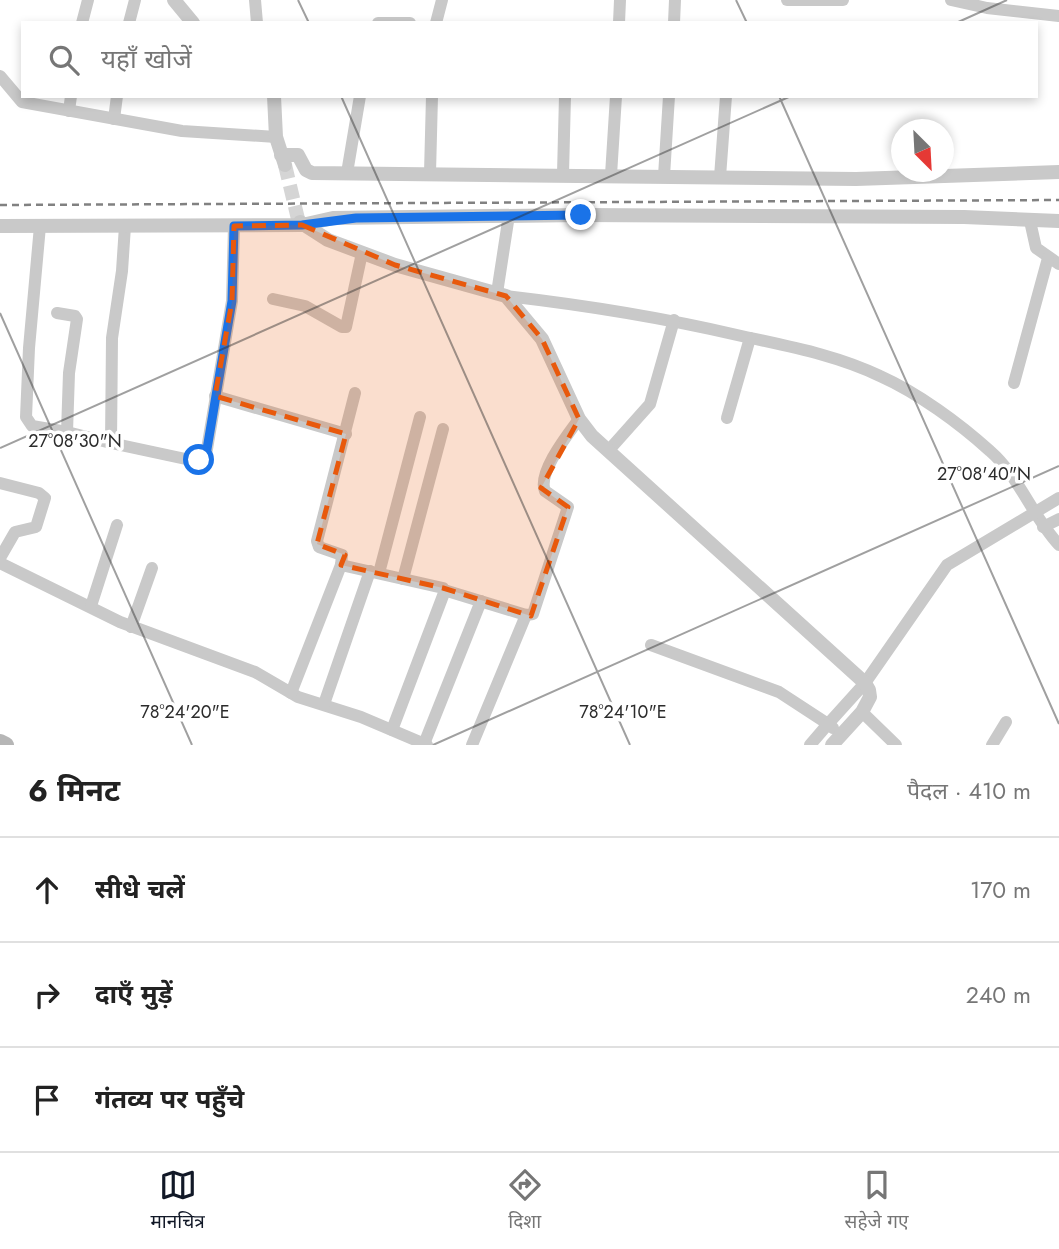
<!DOCTYPE html>
<html lang="hi">
<head>
<meta charset="utf-8">
<style>
  :root { --surface:#fff; --page:#f2f2f2; --text:#222; --muted:#767676; --line:#e0e0e0; --accent:#111827 }
  body { margin:0; font-family:Jost,"Noto Sans Devanagari",sans-serif; background:var(--page); color:var(--text) }
  .compass { position:absolute; left:891px; top:119px; width:63px; height:63px; border-radius:50%; background:var(--surface); box-shadow:0 4px 10px #0003; rotate:156deg }
  .stop { position:absolute; width:21px; height:21px; margin:-16px; border:5px solid #1a73e8; border-radius:50%; background:#fff }
  .stop.end { background:#1a73e8; border-color:#fff; box-shadow:0 2px 7px #0008 }
  .list { margin:0; padding:0; list-style:none }
  h2 { display:flex; justify-content:space-between; align-items:center; height:91px; margin:0; padding:0 28px; font-size:30px }
  h2 small { font-size:23px; font-weight:400; color:var(--muted) }
  .list li { display:grid; grid-template-columns:46px 1fr auto; gap:21px; align-items:center; box-sizing:border-box; height:105px; padding:0 28px; border-top:2px solid var(--line) }
  .list b { display:block; font-size:26px; white-space:nowrap }
  .list em { font-size:23px; font-style:normal; color:var(--muted) }
  .icon { flex:none; width:38px; height:38px; fill:none; stroke:currentColor; stroke-width:2; stroke-linecap:round; stroke-linejoin:round }
  .map { position:relative; flex:none; width:1059px; height:745px; overflow:hidden }
  .search { position:absolute; background:var(--surface); box-shadow:0 4px 10px #0003; left:21px; right:21px; top:21px; height:77px; display:flex; align-items:center; gap:18px; box-sizing:border-box; padding:0 24px; border-radius:0px; color:var(--muted); font-size:26px }
  .sheet { height:406px; background:var(--surface) }
  nav { display:flex; justify-content:space-around; align-items:center; box-sizing:border-box; height:98px; border-top:2px solid var(--line); background:var(--surface); font-size:19px; color:var(--muted) }
  nav a { display:grid; justify-items:center; gap:4px }
  nav .on { color:var(--accent) }
  .map>svg:first-child { display:block }
  .lines { fill:none; stroke-linecap:round; stroke-linejoin:round }
  .tertiary-tunnel { stroke:#d5d5d5; stroke-width:14; stroke-dasharray:14 7; stroke-linecap:butt }
  .minor { stroke:#c9c9c9; stroke-width:12 }
  .tertiary { stroke:#c9c9c9; stroke-width:14 }
  .secondary { stroke:#b6b6b6; stroke-width:16 }
  .rail { stroke:#818181; stroke-width:2.5; stroke-dasharray:7 5; stroke-linecap:butt }
  .route { stroke:#1a73e8; stroke-width:9 }
  .marked { fill:#e8590c; fill-opacity:0.2; stroke:#e8590c; stroke-width:5; stroke-dasharray:14 9; stroke-linejoin:round }
  .ticks { fill:none; stroke:#2c2c2c; stroke-width:2; stroke-opacity:0.45 }
  .ticks-label { font-size:18px; text-anchor:middle; fill:#2c2c2c; stroke:#fff; stroke-width:7; stroke-linejoin:round; paint-order:stroke }
</style>
</head>
<body>
<div class="map">
<svg width="1059" height="745" viewBox="0 0 1059 745">
  <rect width="100%" height="100%" fill="#fff"/>
  <g class="lines">
    <!-- tertiary-tunnel -->
    <path class="tertiary-tunnel" d="M285 165 298 219"/>
    <!-- minor -->
    <g class="minor">
      <path d="M255 0 257 23"/>
      <path d="M787 0H843"/>
      <path d="M951 0 987 8 1059 16"/>
      <path d="M82 23 88 0"/>
      <path d="M129 23 135 0"/>
      <path d="M378 23H410"/>
      <path d="M436 23 442 0"/>
      <path d="M619 23 620 0"/>
      <path d="M674 23 675 0"/>
      <path d="M0 76 22 102 182 131 276 137"/>
      <path d="M69 111 71 96"/>
      <path d="M114 119 117 96"/>
      <path d="M347 173 360 96"/>
      <path d="M430 173 432 96"/>
      <path d="M563 174 565 96"/>
      <path d="M611 175 616 96"/>
      <path d="M664 176 669 96"/>
      <path d="M720 177 726 96"/>
      <path d="M1030 221 1036 248 1059 264"/>
      <path d="M40 226 29 348 26 417 32 426 67 432"/>
      <path d="M125 226 122 271 112 338 111 443 195 461 206 455 232 301 234 226"/>
      <path d="M497 293 509 215"/>
      <path d="M506 296C584 305 660 317 737 335 786 346 834 354 880 376 918 393 959 423 990 451 1019 476 1032 516 1059 545"/>
      <path d="M273 299 305 306 342 327H346L362 253"/>
      <path d="M57 313 75 316 77 319 69 373 67 432 111 443"/>
      <path d="M1014 383 1048 258"/>
      <path d="M215 396 346 434"/>
      <path d="M727 418 750 338"/>
      <path d="M609 450 650 404 674 320"/>
      <path d="M0 483 39 493 45 498 36 527 15 532 0 558"/>
      <path d="M1043 527 1059 519"/>
      <path d="M0 563 120 622 255 672 298 697 361 717 427 745"/>
      <path d="M341 565 342 555 319 547 317 541 355 393"/>
      <path d="M379 573 420 417"/>
      <path d="M403 579 443 429"/>
      <path d="M444 590 526 615 533 614 568 507 545 491C537 473 568 434 579 419"/>
      <path d="M91 606 117 525"/>
      <path d="M131 627 152 568"/>
      <path d="M651 645 779 692 828 724 865 683 947 565 1059 498"/>
      <path d="M291 693 341 565 443 588 444 593 392 730"/>
      <path d="M324 704 370 571"/>
      <path d="M862 712 896 745"/>
      <path d="M424 744 481 601"/>
      <path d="M472 745 526 615"/>
      <path d="M810 745 828 724 833 728"/>
      <path d="M992 745 1006 722"/>
    </g>
    <!-- tertiary -->
    <g class="tertiary">
      <path d="M174 0 193 23"/>
      <path d="M274 96 276 137 285 165"/>
      <path d="M281 155H298L306 170 312 173 856 179 1059 172"/>
      <path d="M300 222 328 240 395 265 506 296 542 339 579 419 592 436 865 683 869 690 870 697 862 712 832 745"/>
      <path d="M0 226 302 225 333 218 581 215 964 217 1059 221"/>
    </g>
    <!-- secondary -->
    <path class="secondary" d="M0 742 6 745"/>
    <!-- rail -->
    <path class="rail" d="M0 205 1059 200"/>
  </g>
  <g class="lines">
    <!-- route -->
    <path class="route" d="M199 460 206 455 232 301 234 226 302 225 356 218 581 215"/>
  </g>
  <!-- marked area -->
  <path class="marked" d="M302 225 395 265 506 296 542 339 579 419 541 488 568 507 531 616 443 588 341 565 345 555 317 544 346 434 215 396 232 301 234 226Z"/>
  <!-- ticks -->
  <path class="ticks" d="M298 0 309 23M736 0 747 23M956 23 1007 0M341 96 630 745M779 96 1059 724M0 313 192 745M0 448 791 96M433 745 1059 466"/>
  <g class="ticks-label">
    <text x="75" y="447">27°08'30"N</text>
    <text x="984" y="480">27°08'40"N</text>
    <text x="185" y="718">78°24'20"E</text>
    <text x="623" y="718">78°24'10"E</text>
  </g>
</svg>
<svg class="compass" viewBox="-18 -18 36 36"><path d="M0-13l5 13h-10z" fill="#e53935"/><path d="M0 13l5-13h-10z" fill="#767676"/></svg>
<div class="stop" style="left:199px;top:460px"></div>
<div class="stop end" style="left:581px;top:215px"></div>
<div class="search"><svg class="icon" aria-label="search" viewBox="0 0 24 24"><circle cx="10" cy="10" r="6"/><path d="M15 15l6 6"/></svg>यहाँ खोजें</div>
</div>
<section class="sheet">
<h2>6 मिनट<small>पैदल · 410 m</small></h2>
<ul class="list">
<li><svg class="icon" aria-label="ahead" viewBox="0 0 24 24"><path d="M12 20V5M6 11l6-6 6 6"/></svg><div><b>सीधे चलें</b></div><em>170 m</em></li>
<li><svg class="icon" aria-label="right" viewBox="0 0 24 24"><path d="M7 20v-9h11M14 6l5 5-5 5"/></svg><div><b>दाएँ मुड़ें</b></div><em>240 m</em></li>
<li><svg class="icon" aria-label="arrive" viewBox="0 0 24 24"><path d="M6 21V4h12l-3 4 3 4H6"/></svg><div><b>गंतव्य पर पहुँचे</b></div></li>
</ul>
</section>
<nav>
<a class="on"><svg class="icon" aria-label="map" viewBox="0 0 24 24"><path d="M3 6l6-2 6 2 6-2v14l-6 2-6-2-6 2zM9 4v14M15 6v14"/></svg>मानचित्र</a>
<a><svg class="icon" aria-label="directions" viewBox="0 0 24 24"><path d="M12 3l9 9-9 9-9-9zM9 14v-3h6M13 9l2 2-2 2"/></svg>दिशा</a>
<a><svg class="icon" aria-label="saved" viewBox="0 0 24 24"><path d="M7 4h10v16l-5-4-5 4z"/></svg>सहेजे गए</a>
</nav>
</body>
</html>
